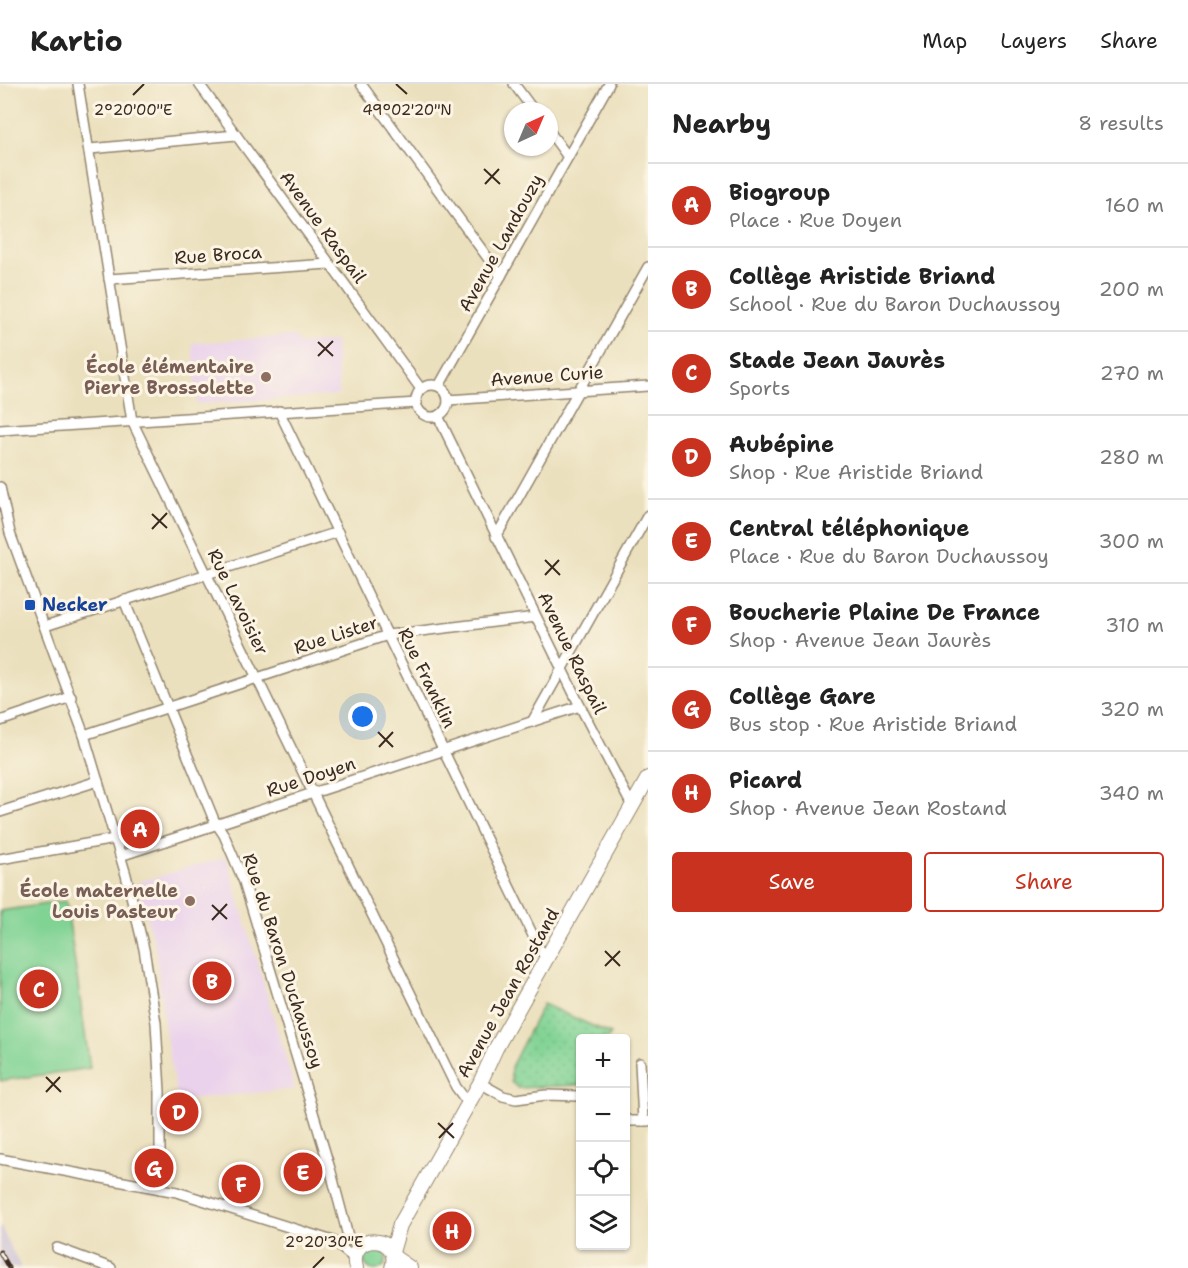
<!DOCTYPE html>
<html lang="en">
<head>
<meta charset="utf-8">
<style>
  :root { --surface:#fff; --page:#f6f6f6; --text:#222; --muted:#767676; --line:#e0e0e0; --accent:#c8321e }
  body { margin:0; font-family:"Shantell Sans",sans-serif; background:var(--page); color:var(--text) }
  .controls { position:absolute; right:18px; bottom:18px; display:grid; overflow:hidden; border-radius:6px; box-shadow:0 2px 4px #0004 }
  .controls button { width:54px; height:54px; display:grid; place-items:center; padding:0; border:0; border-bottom:2px solid var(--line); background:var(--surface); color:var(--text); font:30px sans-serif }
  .compass { position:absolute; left:504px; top:18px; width:54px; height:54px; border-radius:50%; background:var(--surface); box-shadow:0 2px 4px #0004; rotate:44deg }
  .you { position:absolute; left:363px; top:633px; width:21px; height:21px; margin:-15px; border:4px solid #fff; border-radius:50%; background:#1a73e8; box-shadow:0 0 0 9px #1a73e833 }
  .badge { display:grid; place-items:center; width:39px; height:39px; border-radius:50%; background:var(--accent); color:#fff; font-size:20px; font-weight:700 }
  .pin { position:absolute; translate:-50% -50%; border:3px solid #fff; box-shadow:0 2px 6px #0006 }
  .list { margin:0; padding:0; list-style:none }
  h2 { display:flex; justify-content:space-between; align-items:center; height:78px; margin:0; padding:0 24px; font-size:26px }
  h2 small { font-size:20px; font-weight:400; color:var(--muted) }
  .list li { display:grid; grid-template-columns:39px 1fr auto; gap:18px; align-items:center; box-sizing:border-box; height:84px; padding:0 24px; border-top:2px solid var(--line) }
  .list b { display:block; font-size:22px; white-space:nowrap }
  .list p { margin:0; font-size:20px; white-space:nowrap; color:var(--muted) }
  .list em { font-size:20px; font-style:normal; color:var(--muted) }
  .actions { display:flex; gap:12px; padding:18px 24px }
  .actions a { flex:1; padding:14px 0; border:2px solid var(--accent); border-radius:6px; text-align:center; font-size:21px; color:var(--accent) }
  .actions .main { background:var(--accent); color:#fff }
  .icon { flex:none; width:33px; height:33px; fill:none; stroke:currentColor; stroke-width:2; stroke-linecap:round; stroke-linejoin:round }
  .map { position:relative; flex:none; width:648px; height:1184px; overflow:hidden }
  header { display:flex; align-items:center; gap:36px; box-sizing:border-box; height:84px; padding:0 30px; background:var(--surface); border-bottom:2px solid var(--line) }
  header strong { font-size:28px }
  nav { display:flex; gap:33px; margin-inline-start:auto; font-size:21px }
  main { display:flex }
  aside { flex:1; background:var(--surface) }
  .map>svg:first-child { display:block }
  .built { fill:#ead1ec }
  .railway { fill:#cabfd6 }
  .grass { fill:#81d394; stroke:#5e7e59; stroke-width:1.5 }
  .park { fill:url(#park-dots); stroke:#5e7e59; stroke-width:1.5 }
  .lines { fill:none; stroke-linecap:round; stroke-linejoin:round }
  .street-casing { stroke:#93856e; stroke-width:12 }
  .secondary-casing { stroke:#93856e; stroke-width:16 }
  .street { stroke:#fff; stroke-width:9 }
  .secondary { stroke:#fff; stroke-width:14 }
  .rail-casing { stroke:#3b2a1e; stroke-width:5 }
  .rail { stroke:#fcf5e5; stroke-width:3; stroke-dasharray:9; stroke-linecap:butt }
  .ticks { fill:none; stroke:#3b2a1e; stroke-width:2 }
  .education-dot { fill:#8d6e63; stroke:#fcf5e5; stroke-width:2 }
  .transit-dot { fill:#1a4fb4; stroke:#fcf5e5; stroke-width:2 }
  .labels { text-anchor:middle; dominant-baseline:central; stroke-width:6; stroke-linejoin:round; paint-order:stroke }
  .street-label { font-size:18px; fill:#3b2a1e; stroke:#fcf5e5 }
  .education-label { font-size:18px; font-weight:bold; fill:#785e54; stroke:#fcf5e5; text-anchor:end }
  .transit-label { font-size:18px; font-weight:bold; fill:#164399; stroke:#fcf5e5; text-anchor:start }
  .ticks-label { font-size:15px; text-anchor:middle; fill:#3b2a1e; stroke:#fcf5e5; stroke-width:6; stroke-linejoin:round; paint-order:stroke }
</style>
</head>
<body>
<header>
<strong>Kartio</strong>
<nav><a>Map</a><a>Layers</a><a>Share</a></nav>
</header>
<main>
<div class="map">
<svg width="648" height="1184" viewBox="0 0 648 1184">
  <defs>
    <pattern id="park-dots" width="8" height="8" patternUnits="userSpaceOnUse" patternTransform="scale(1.5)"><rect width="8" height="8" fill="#81d394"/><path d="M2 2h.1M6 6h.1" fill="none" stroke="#70b57f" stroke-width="1.8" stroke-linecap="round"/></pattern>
  </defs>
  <rect width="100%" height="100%" fill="#fcf5e5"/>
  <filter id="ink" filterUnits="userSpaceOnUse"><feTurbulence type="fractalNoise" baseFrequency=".0167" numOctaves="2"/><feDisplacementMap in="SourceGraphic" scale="12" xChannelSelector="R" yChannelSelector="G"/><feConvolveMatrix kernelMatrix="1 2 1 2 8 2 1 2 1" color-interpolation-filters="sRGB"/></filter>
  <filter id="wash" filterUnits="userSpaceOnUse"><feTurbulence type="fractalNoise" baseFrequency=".008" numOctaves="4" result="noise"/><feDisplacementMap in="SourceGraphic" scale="24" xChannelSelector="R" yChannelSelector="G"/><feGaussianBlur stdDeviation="1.35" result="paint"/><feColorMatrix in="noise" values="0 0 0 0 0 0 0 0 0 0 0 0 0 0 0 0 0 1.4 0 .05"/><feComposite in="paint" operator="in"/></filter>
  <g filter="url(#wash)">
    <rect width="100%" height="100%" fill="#ebe0bd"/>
    <!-- built -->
    <g class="built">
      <path d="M294 252 300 260 335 257 339 311 197 320 192 259Z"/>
      <path d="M226 773 295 1005 177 1016 165 946 155 862 136 799Z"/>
    </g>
    <!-- railway -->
    <path class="railway" d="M0 1141 21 1184H0Z"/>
    <!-- grass -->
    <g class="grass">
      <path d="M66 817 90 984 0 997V827Z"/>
      <circle cx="375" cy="1175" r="11"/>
    </g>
    <!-- park -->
    <path class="park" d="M543 920 611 950 608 954H580V1001L518 1004 511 998V983Z"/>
  </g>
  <g filter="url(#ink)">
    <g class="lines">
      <!-- street casing -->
      <g class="street-casing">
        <g id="street">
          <path d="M78 0 132 337 456 1003 468 1019"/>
          <path d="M199 0 421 305"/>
          <path d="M361 0 501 192"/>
          <path d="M514 0 534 27"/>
          <path d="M549 47 568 73"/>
          <path d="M90 65 236 51"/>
          <path d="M109 195 329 180"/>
          <circle cx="432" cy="317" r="16"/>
          <path d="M439 302 609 0"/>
          <path d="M448 316 648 302"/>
          <path d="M279 327 539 864 546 874"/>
          <path d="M438 332 580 622 632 722"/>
          <path d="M0 346 417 319"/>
          <path d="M0 403 10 449 84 651 126 791 144 865 156 939 160 1008V1105"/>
          <path d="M496 453 648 183"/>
          <path d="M124 516 214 736 224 751 244 798 331 1088 349 1156"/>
          <path d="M45 542 338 448"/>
          <path d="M0 637 71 613"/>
          <path d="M532 638 648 431"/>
          <path d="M84 651 388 551 536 533"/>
          <path d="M0 728 98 697"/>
          <path d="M120 772 580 622"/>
          <path d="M0 775 115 755"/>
          <path d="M640 979 643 1037"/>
          <path d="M480 999 503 1012 516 1015 546 1011 580 1012"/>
          <path d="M626 1035 630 1037H648"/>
          <path d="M0 1075 177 1108 333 1157 355 1175"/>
          <path d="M57 1164 111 1184"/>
        </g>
      </g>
      <!-- secondary casing -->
      <g class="secondary-casing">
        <g id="secondary">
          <path d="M392 1168 400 1141 480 999 496 964 648 694"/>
          <path d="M394 1173 410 1184"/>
          <path d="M356 1184C346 1148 403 1149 392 1184"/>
        </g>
      </g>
      <!-- street -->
      <use href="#street" class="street"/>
      <!-- secondary -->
      <use href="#secondary" class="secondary"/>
      <!-- rail casing -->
      <g class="rail-casing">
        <path id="rail" d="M0 1168 9 1184"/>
      </g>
      <!-- rail -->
      <use href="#rail" class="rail"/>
    </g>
  </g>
  <!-- ticks -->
  <path class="ticks" d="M396 0 407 10M133 11 144 0M484 85 500 100M485 100 499 85M318 258 333 272M318 272 333 257M152 430 167 444M152 445 167 429M545 476 560 491M545 491 559 476M378 648 393 663M379 663 393 648M212 821 227 835M212 836 227 820M605 867 620 882M605 882 620 867M46 993 61 1008M46 1008 60 993M438 1039 454 1054M439 1054 453 1039M313 1184 324 1173"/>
  <!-- markers -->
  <g class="education-dot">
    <circle cx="266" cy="293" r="6"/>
    <circle cx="190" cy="817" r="6"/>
  </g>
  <rect class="transit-dot" x="24" y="515" width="12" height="12" rx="3"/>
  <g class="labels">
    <!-- street labels -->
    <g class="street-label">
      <text transform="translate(323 143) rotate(54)">Avenue Raspail</text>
      <text transform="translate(501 159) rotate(-61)">Avenue Landouzy</text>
      <text transform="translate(218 171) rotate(-4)">Rue Broca</text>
      <text transform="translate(547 292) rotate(-4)">Avenue Curie</text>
      <text transform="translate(238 518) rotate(64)">Rue Lavoisier</text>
      <text transform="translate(336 551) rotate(-18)">Rue Lister</text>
      <text transform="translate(572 569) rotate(64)">Avenue Raspail</text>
      <text transform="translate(427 594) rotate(64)">Rue Franklin</text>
      <text transform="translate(311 693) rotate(-18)">Rue Doyen</text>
      <text transform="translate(283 877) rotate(72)">Rue du Baron Duchaussoy</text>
      <text transform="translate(508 909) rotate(-61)">Avenue Jean Rostand</text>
    </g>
    <!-- education labels -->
    <g class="education-label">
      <text x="254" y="283">École élémentaire<tspan x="254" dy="21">Pierre Brossolette</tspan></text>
      <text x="178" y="807">École maternelle<tspan x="178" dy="21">Louis Pasteur</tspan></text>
    </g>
    <!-- transit labels -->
    <g class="transit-label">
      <text x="42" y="521">Necker</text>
    </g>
  </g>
  <g class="ticks-label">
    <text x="407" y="31">49°02'20"N</text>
    <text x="133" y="31">2°20'00"E</text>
    <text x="324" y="1163">2°20'30"E</text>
  </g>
</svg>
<div class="controls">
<button>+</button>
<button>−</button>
<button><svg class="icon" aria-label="locate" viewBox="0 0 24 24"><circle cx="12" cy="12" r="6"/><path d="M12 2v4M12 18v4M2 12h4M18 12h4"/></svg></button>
<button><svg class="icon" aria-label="layers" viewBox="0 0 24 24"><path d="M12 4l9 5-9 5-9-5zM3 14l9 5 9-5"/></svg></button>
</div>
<svg class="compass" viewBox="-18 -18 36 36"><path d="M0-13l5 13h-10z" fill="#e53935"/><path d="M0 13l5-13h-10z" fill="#767676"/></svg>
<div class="you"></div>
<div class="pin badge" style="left:140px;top:745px">A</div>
<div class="pin badge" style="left:212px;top:897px">B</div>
<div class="pin badge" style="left:39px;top:905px">C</div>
<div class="pin badge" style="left:179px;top:1028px">D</div>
<div class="pin badge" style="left:303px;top:1088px">E</div>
<div class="pin badge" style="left:241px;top:1100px">F</div>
<div class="pin badge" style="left:154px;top:1084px">G</div>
<div class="pin badge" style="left:452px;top:1147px">H</div>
</div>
<aside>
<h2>Nearby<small>8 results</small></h2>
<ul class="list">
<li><span class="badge">A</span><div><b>Biogroup</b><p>Place · Rue Doyen</p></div><em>160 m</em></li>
<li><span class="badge">B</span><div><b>Collège Aristide Briand</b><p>School · Rue du Baron Duchaussoy</p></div><em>200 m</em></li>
<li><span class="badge">C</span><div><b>Stade Jean Jaurès</b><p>Sports</p></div><em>270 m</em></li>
<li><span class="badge">D</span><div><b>Aubépine</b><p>Shop · Rue Aristide Briand</p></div><em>280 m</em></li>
<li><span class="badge">E</span><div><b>Central téléphonique</b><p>Place · Rue du Baron Duchaussoy</p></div><em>300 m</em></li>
<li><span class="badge">F</span><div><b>Boucherie Plaine De France</b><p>Shop · Avenue Jean Jaurès</p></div><em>310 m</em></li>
<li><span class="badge">G</span><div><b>Collège Gare</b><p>Bus stop · Rue Aristide Briand</p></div><em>320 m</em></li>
<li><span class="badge">H</span><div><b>Picard</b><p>Shop · Avenue Jean Rostand</p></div><em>340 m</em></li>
</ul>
<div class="actions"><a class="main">Save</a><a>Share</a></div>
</aside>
</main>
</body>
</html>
